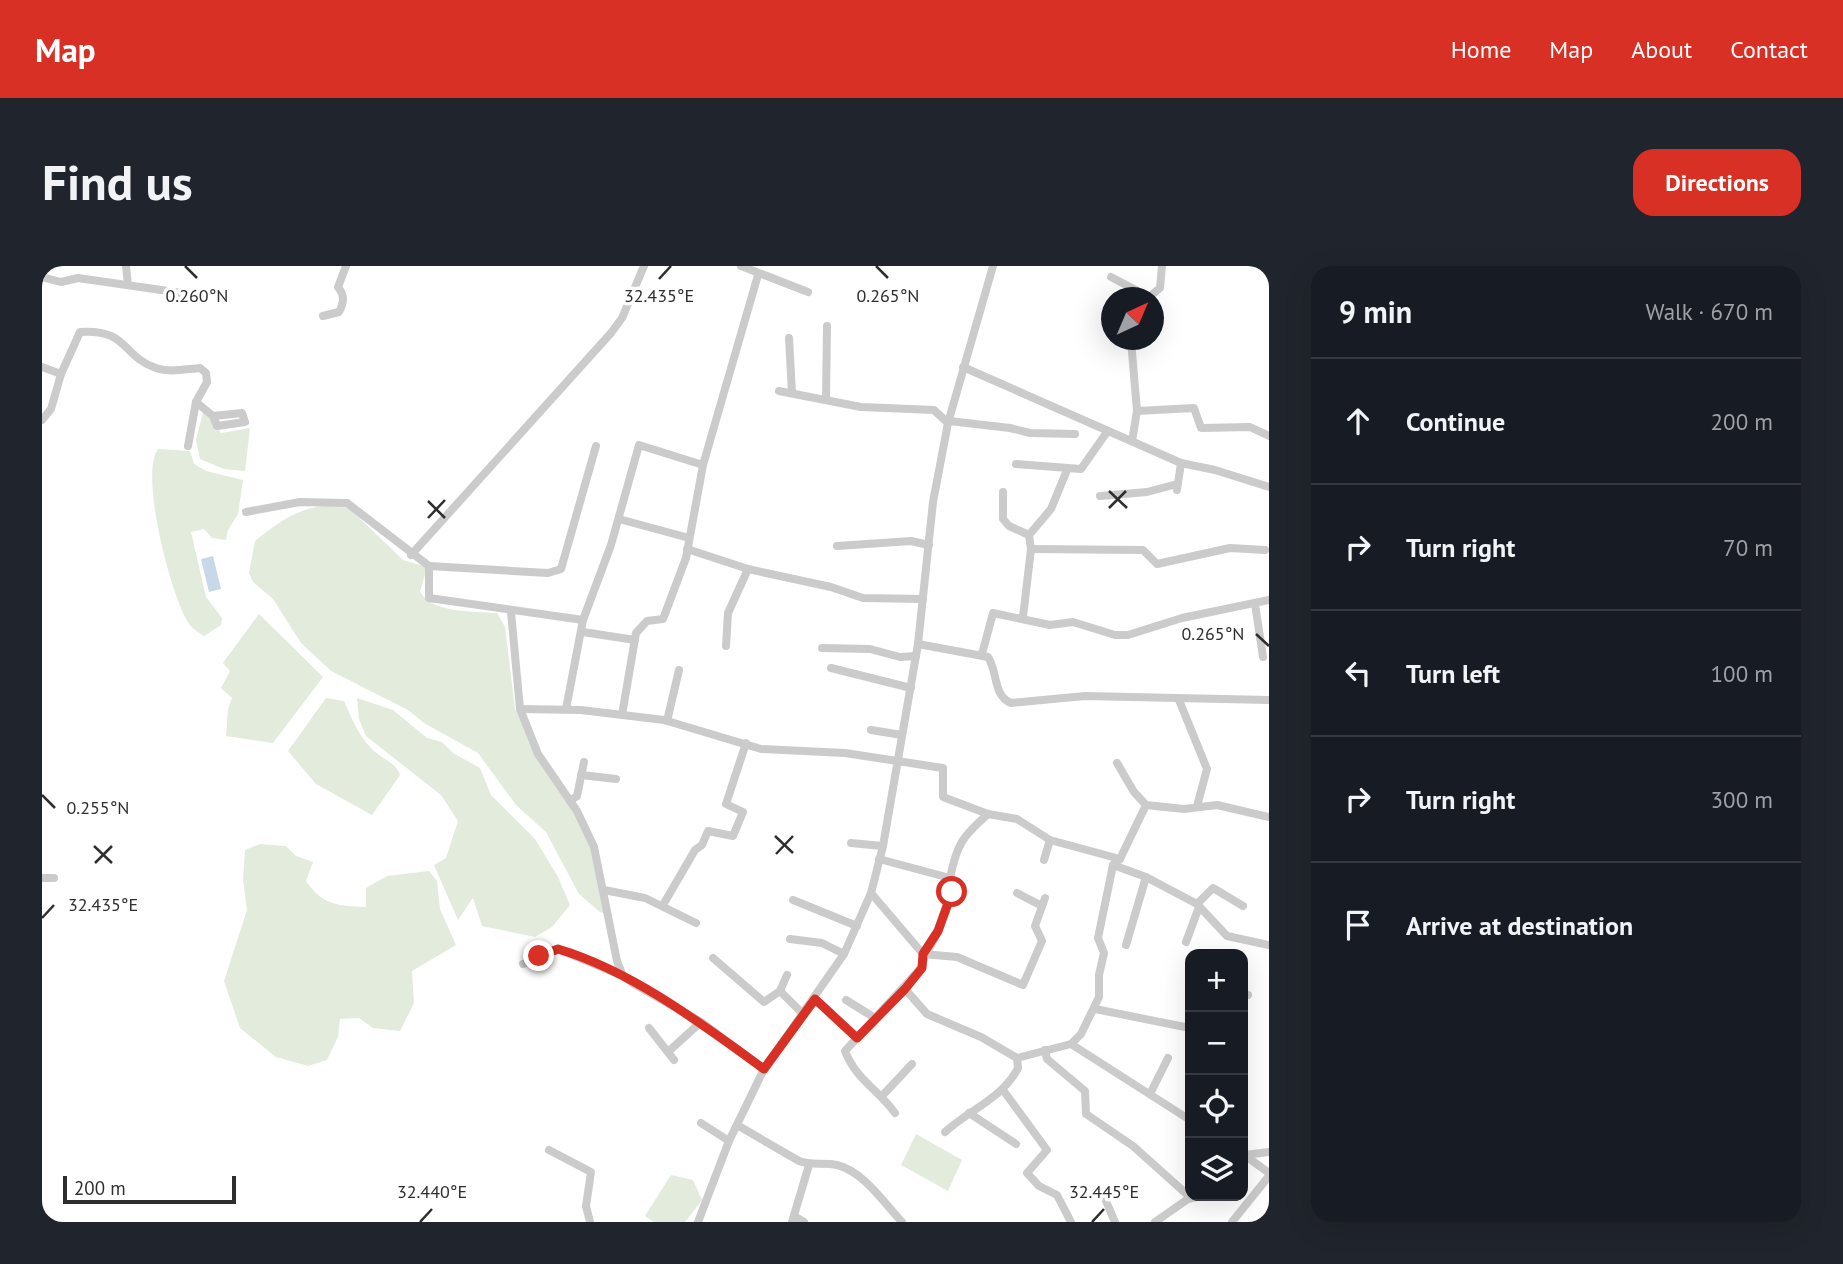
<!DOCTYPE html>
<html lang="en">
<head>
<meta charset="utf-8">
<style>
  :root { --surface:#171b24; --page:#20242c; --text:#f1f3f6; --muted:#9ea1a6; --line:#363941; --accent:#d93025 }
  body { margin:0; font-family:"PT Sans",sans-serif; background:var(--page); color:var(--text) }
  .controls { position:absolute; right:21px; bottom:21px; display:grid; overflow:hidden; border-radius:14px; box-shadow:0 7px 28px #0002 }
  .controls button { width:63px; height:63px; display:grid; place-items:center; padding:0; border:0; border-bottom:2px solid var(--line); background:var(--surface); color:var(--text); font:35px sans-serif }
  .compass { position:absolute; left:1059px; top:21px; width:63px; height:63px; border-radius:50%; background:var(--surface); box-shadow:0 7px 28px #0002; rotate:44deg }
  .scale { position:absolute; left:21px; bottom:18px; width:173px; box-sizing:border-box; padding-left:7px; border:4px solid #2e2e2e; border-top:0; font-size:19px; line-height:24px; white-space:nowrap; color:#2e2e2e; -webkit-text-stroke:5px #fff; paint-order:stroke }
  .stop { position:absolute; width:21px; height:21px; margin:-16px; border:5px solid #d93025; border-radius:50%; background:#fff }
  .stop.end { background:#d93025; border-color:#fff; box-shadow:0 2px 7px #0008 }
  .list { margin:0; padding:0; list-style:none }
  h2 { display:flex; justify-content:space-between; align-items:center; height:91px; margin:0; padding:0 28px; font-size:30px }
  h2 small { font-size:23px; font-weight:400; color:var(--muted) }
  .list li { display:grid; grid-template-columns:46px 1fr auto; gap:21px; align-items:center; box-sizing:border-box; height:126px; padding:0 28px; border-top:2px solid var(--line) }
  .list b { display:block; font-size:26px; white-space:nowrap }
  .list em { font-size:23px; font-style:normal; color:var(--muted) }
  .icon { flex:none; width:38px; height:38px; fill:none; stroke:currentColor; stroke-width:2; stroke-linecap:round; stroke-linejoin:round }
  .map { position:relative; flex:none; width:1227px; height:956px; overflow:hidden; border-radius:21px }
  header { display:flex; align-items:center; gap:42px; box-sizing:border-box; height:98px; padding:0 35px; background:var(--accent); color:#fff }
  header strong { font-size:33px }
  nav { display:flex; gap:38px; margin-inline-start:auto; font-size:24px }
  .intro { display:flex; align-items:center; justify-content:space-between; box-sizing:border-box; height:168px; padding:0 42px }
  h1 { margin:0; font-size:49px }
  .button { padding:18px 32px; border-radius:21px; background:var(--accent); color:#fff; font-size:24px; font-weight:700 }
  main { display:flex; gap:42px; padding:0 42px }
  aside { flex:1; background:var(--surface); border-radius:21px; box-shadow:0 7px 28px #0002 }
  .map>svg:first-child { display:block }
  .green { fill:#e2ebdc }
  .water { fill:#c8d8eb }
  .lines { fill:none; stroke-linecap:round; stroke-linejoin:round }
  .minor { stroke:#cbcbcb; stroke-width:8 }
  .route { stroke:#d93025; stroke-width:9 }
  .ticks { fill:none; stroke:#2e2e2e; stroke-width:2.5 }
  .ticks-label { font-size:18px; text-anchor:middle; fill:#2e2e2e; stroke:#fff; stroke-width:7; stroke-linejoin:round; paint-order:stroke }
</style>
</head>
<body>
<header>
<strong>Map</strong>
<nav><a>Home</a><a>Map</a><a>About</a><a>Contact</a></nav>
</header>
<div class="intro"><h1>Find us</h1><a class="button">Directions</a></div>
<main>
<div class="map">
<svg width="1227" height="956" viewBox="0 0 1227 956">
  <rect width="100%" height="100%" fill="#fff"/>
  <!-- green -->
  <g class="green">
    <path d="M162 142 179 167 208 162 203 205 182 203 158 193 154 174Z"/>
    <path d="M116 183 148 185 152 198 164 205 201 214 196 248 186 264 184 274 170 272 162 263 149 266 164 331 180 352 179 359 162 370C156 366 149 362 146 356 129 330 97 208 116 183Z"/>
    <path d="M289 239 307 242 361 294 385 301 378 326C392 348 432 345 455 347L463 361 473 443 497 490 541 557 570 649 558 646 537 628 504 566 474 539 436 487 382 457 366 444 289 405 259 377 231 333 211 316 207 307 213 275C237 256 256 241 289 239Z"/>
    <path d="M217 348 281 411 231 477 184 470 186 443 190 432 179 422 188 405 181 397Z"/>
    <path d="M284 432 302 435C310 453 316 469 330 483 339 493 354 496 358 509L330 549 274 518 246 485Z"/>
    <path d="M315 432 351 444 385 472 400 476 411 487 438 502 449 529 493 573 516 611 528 639 510 661 493 671 440 660 431 632 416 654 392 599 404 592 416 555 399 529 324 470 317 453Z"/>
    <path d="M218 578 244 580 254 590 271 596 264 615C280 639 296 640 324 641V622L345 610 387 605 395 615 398 643 414 679 370 705 372 737 358 765 331 762 317 752 298 753 296 771 285 794 266 800 234 791 198 762 182 715 205 644 201 614 203 584Z"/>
    <path d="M874 868 920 894 906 925 859 899Z"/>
    <path d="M629 909 651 914 660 934 643 956H612L603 950Z"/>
  </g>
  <!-- water -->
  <path class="water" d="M171 290 179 323 167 326 159 293Z"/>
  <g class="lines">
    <!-- minor -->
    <g class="minor">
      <path d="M84 0 86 19"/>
      <path d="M699 0 766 26"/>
      <path d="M0 11 19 16 36 12 147 28"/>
      <path d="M1069 11 1107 31"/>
      <path d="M1106 32 1118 22 1120 0"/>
      <path d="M281 50 297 46C302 36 303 30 296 21L304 0"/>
      <path d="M747 72 750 127"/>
      <path d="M1089 74 1095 145 1090 175"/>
      <path d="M0 101 19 108"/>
      <path d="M921 101 1139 197 1173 204 1227 221"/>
      <path d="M737 125 819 141 892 144 906 157"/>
      <path d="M784 133 785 60"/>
      <path d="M154 136 171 150 200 147 203 156 175 160 171 150"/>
      <path d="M1095 145 1152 142 1159 162 1208 161 1227 170"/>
      <path d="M0 154 9 143 19 108 38 66C87 63 79 90 114 102 128 107 144 103 158 102L164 107 165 116 154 136 146 180"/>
      <path d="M907 155 968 162 988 167 1033 168"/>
      <path d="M974 198 1039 203 1065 166"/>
      <path d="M1135 224 1139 197"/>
      <path d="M961 226V253L967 260 987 269"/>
      <path d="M1058 230 1105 226 1135 218"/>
      <path d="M204 246 258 236 305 237 387 300V332L541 354"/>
      <path d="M577 253 647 272"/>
      <path d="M795 280 869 275 887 279"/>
      <path d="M645 283 706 303 789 321 821 332 881 333"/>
      <path d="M989 283 1101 284 1115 298 1188 282 1223 284"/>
      <path d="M369 289 569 67 580 52 602 0"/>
      <path d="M387 300 506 307 519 303 554 180"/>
      <path d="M1213 338 1221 391"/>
      <path d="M469 346 478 443 496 488 535 545 552 581 575 695 581 710 592 718 659 756 722 803"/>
      <path d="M981 351 989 283 987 269 1009 243 1025 204"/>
      <path d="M541 366 593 374"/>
      <path d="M876 378 946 391C956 406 951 430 969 437L1043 430 1227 434"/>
      <path d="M684 380 686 347 706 303"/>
      <path d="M780 382 828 383 858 391 874 390"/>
      <path d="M940 388 951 347 1008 359 1031 356 1073 369H1086L1140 352 1227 334"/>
      <path d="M789 402 869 422"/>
      <path d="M1137 434 1165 503 1155 540"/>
      <path d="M478 443 539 444 622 454 719 483 803 487 901 502V531L946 548 975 553 1008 574 1078 593"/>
      <path d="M524 443 541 354 569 279 597 179 661 199"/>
      <path d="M580 449 594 367 605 355 621 353 644 292 661 199 716 9"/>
      <path d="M625 455 637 404"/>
      <path d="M829 464 860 469"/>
      <path d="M1075 497 1092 526 1104 539 1142 543 1175 539 1227 551"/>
      <path d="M539 509 574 513"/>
      <path d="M528 535 535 530 542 496"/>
      <path d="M809 577 841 580"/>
      <path d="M837 593 908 612"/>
      <path d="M1002 594 1008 574"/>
      <path d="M1071 599 1104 611 1155 638 1185 670 1227 679"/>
      <path d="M0 612H12"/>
      <path d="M562 624 603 632 654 657"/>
      <path d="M829 627 881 688 915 691 981 719 1000 675 993 660 1003 632"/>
      <path d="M975 627 1000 640"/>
      <path d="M751 634 815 660"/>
      <path d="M1155 638 1171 622 1201 640"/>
      <path d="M621 639 653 584 660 579 666 565 691 570 701 546 684 538 704 477"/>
      <path d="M748 673 780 677 802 688"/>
      <path d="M1144 676 1157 641"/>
      <path d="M1084 679 1104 611"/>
      <path d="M671 692 722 736 738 725 745 709"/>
      <path d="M481 698 516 683 581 710"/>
      <path d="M863 723 885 748 939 771 975 792 1029 778 1148 854"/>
      <path d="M738 725 762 749"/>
      <path d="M1201 728 1206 729"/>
      <path d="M773 733 815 772"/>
      <path d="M804 734 833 752"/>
      <path d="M1053 743 1148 762"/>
      <path d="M607 762 632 794"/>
      <path d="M1029 778 1039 768 1057 731V709L1062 687 1056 672 1071 599 1078 593 1104 539"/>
      <path d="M1003 784 1005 793 1043 825 1044 848 1091 880 1149 932"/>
      <path d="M627 785 659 756"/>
      <path d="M961 824 1005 884 985 907 997 920 1015 929 1029 956"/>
      <path d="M1108 828 1126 792"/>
      <path d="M840 830 870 798"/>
      <path d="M853 847C835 822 815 815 803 785L879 702C882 687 890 679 896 666 902 651 908 634 913 618L908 612C915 578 920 571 946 548"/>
      <path d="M927 847 974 878"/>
      <path d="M659 857 687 875"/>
      <path d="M695 859 757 895C770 900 782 896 795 899 821 905 842 937 860 956"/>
      <path d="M903 866C927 844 961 832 976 802L975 792"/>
      <path d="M507 884 549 906 544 940 548 956"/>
      <path d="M1201 888 1227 907"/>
      <path d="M1203 889 1227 886"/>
      <path d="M1061 928 1073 956"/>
      <path d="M752 950 762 956"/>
      <path d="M656 956 687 875 722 803 802 688 829 627 841 580 876 378 891 236 906 157 951 0"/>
      <path d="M750 956 767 899"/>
      <path d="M1113 956 1146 933 1158 930"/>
      <path d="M1190 956 1227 910"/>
    </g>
  </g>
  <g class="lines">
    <!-- route -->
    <path class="route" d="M497 690 516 683C590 705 660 758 722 803L773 733 815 772 863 723 880 702 881 688 896 665 910 626"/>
  </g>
  <!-- ticks -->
  <path class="ticks" d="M143 0 155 12M834 0 846 12M617 13 629 0M1067 225 1085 242M386 235 403 252M1067 242 1084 225M386 252 403 234M1214 368 1227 380M0 529 13 542M733 570 751 587M52 580 70 597M734 588 751 570M53 597 70 580M0 652 12 639M378 956 390 943M1050 956 1062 943"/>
  <g class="ticks-label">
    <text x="155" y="36">0.260°N</text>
    <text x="846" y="36">0.265°N</text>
    <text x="617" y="36">32.435°E</text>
    <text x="1171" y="374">0.265°N</text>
    <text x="56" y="548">0.255°N</text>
    <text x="61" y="645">32.435°E</text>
    <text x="390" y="932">32.440°E</text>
    <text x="1062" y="932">32.445°E</text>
  </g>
</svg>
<div class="controls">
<button>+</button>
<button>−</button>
<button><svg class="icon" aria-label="locate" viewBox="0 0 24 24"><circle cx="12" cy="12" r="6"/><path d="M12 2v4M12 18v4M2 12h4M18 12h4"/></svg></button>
<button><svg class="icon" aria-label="layers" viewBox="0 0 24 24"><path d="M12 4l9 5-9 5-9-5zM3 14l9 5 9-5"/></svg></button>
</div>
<svg class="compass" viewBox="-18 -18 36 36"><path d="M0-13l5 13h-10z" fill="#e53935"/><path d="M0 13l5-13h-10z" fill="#9ea1a6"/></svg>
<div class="scale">200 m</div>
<div class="stop" style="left:910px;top:626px"></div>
<div class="stop end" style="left:497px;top:690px"></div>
</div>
<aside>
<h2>9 min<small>Walk · 670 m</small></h2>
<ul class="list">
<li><svg class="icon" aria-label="ahead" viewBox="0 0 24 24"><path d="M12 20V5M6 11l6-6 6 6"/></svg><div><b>Continue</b></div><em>200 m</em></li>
<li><svg class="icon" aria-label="right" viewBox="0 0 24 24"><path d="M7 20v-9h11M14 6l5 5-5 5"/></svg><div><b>Turn right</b></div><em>70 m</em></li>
<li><svg class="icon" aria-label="left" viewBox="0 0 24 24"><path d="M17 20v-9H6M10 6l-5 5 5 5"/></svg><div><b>Turn left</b></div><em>100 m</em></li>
<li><svg class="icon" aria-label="right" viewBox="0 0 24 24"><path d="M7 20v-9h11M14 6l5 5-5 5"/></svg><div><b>Turn right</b></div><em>300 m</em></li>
<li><svg class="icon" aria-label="arrive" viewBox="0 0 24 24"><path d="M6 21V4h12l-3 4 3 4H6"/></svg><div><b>Arrive at destination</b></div></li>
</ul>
</aside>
</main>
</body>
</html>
